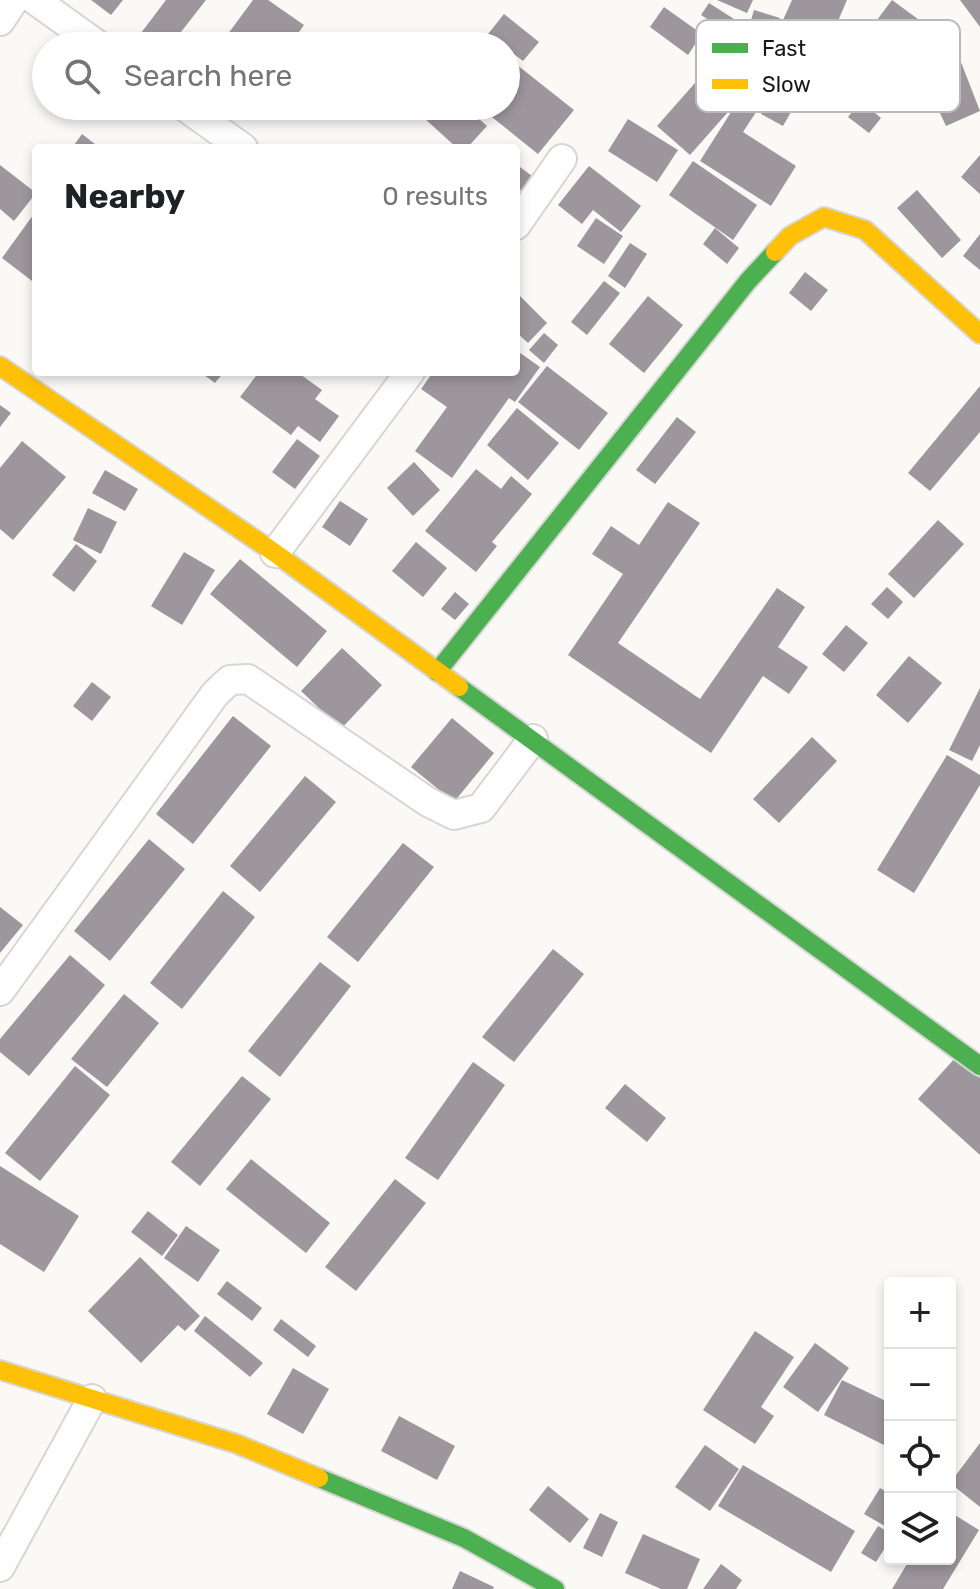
<!DOCTYPE html>
<html lang="en">
<head>
<meta charset="utf-8">
<style>
  :root { --surface:#fff; --page:#f6f6f6; --text:#202124; --muted:#757577; --line:#e0e0e0 }
  body { margin:0; font-family:Rubik,sans-serif; background:var(--page); color:var(--text) }
  .controls { position:absolute; right:24px; bottom:24px; display:grid; overflow:hidden; border-radius:8px; box-shadow:0 4px 12px #0003 }
  .controls button { width:72px; height:72px; display:grid; place-items:center; padding:0; border:0; border-bottom:2px solid var(--line); background:var(--surface); color:var(--text); font:40px sans-serif }
  .list { margin:0; padding:0; list-style:none }
  h2 { display:flex; justify-content:space-between; align-items:center; height:104px; margin:0; padding:0 32px; font-size:34px }
  h2 small { font-size:26px; font-weight:400; color:var(--muted) }
  .icon { flex:none; width:44px; height:44px; fill:none; stroke:currentColor; stroke-width:2; stroke-linecap:round; stroke-linejoin:round }
  .map { position:relative; flex:none; width:980px; height:1589px; overflow:hidden }
  .search { position:absolute; background:var(--surface); box-shadow:0 4px 12px #0003; left:32px; top:32px; width:488px; height:88px; display:flex; align-items:center; gap:20px; box-sizing:border-box; padding:0 28px; border-radius:44px; color:var(--muted); font-size:30px }
  .panel { position:absolute; background:var(--surface); box-shadow:0 4px 12px #0003; left:32px; top:144px; width:488px; height:232px; border-radius:8px }
  .map>svg:first-child { display:block }
  .building { fill:#9d969d }
  .lines { fill:none; stroke-linecap:round; stroke-linejoin:round }
  .street-casing { stroke:#d7d6d3; stroke-width:32 }
  .fast-casing { stroke:#d7d6d3; stroke-width:22 }
  .slow-casing { stroke:#d7d6d3; stroke-width:22 }
  .street { stroke:#fefefe; stroke-width:28 }
  .fast { stroke:#4caf50; stroke-width:18 }
  .slow { stroke:#ffc107; stroke-width:18 }
  .key { fill:#fff; stroke:#babab9; stroke-width:2 }
  .key-label { font-size:22px; fill:#191816 }
</style>
</head>
<body>
<div class="map">
<svg width="980" height="1589" viewBox="0 0 980 1589">
  <rect width="100%" height="100%" fill="#fbf9f6"/>
  <!-- building -->
  <g class="building">
    <path d="M91 0H123L111 15Z"/>
    <path d="M166 0H206L170 46H158L141 33Z"/>
    <path d="M253 0H268L304 25 289 46H257L236 31 254 46H219Z"/>
    <path d="M717 0H753L747 13Z"/>
    <path d="M792 0H847L826 49 779 29Z"/>
    <path d="M892 0 937 33 879 111 863 99 895 56 883 47 861 76 844 64Z"/>
    <path d="M960 0H980V27Z"/>
    <path d="M709 3 734 19 726 31 701 15Z"/>
    <path d="M664 7 702 34 688 55 650 27Z"/>
    <path d="M754 10 780 18 763 74 714 60 723 31 746 37Z"/>
    <path d="M504 14 539 42 523 61 488 34Z"/>
    <path d="M507 57 574 110 538 154 478 106H506Z"/>
    <path d="M959 57 980 111 946 126 922 74Z"/>
    <path d="M752 79 770 91 743 132 796 166 771 206 700 161Z"/>
    <path d="M695 83 728 112 690 155 657 126Z"/>
    <path d="M771 93 795 105 783 126 761 114Z"/>
    <path d="M861 101 881 118 869 133 848 117Z"/>
    <path d="M435 106H465L487 126 467 148H457L424 118Z"/>
    <path d="M628 119 678 150 657 182 608 151Z"/>
    <path d="M82 134 100 148H72Z"/>
    <path d="M980 155V194L961 177Z"/>
    <path d="M693 161 757 205 733 240 669 195Z"/>
    <path d="M516 164 532 176 516 196Z"/>
    <path d="M0 165 36 193 14 221 0 209Z"/>
    <path d="M589 166 641 206 621 232 593 210 582 224 558 205Z"/>
    <path d="M917 190 961 240 942 258 897 208Z"/>
    <path d="M36 211V284L2 258Z"/>
    <path d="M596 218 623 236 604 264 577 246Z"/>
    <path d="M715 228 739 248 727 264 703 244Z"/>
    <path d="M980 234V270L963 256Z"/>
    <path d="M630 243 647 254 625 288 608 276Z"/>
    <path d="M805 272 828 290 811 311 789 293Z"/>
    <path d="M604 281 620 293 587 335 571 322Z"/>
    <path d="M516 292 547 323 528 343 516 332Z"/>
    <path d="M648 296 683 325 644 373 609 344Z"/>
    <path d="M544 333 558 345 544 363 529 350Z"/>
    <path d="M516 350 540 367 515 402 509 398 452 478 415 451 447 407 421 389 433 372H516Z"/>
    <path d="M547 366 608 413 579 450 518 402Z"/>
    <path d="M200 372H224L215 383Z"/>
    <path d="M259 372H297L322 390 315 399 339 416 320 442 298 426 291 435 240 397Z"/>
    <path d="M980 386V432L930 491 908 473Z"/>
    <path d="M0 405 11 413 0 427Z"/>
    <path d="M517 408 559 443 528 480 487 445Z"/>
    <path d="M677 417 696 432 655 484 636 470Z"/>
    <path d="M297 439 320 456 295 489 272 472Z"/>
    <path d="M22 441 66 477 13 540 0 529V468Z"/>
    <path d="M414 462 440 490 413 516 387 488Z"/>
    <path d="M476 469 501 489 511 476 532 494 492 542 497 546 476 572 425 531Z"/>
    <path d="M105 470 138 489 125 511 92 493Z"/>
    <path d="M340 501 368 519 350 546 322 527Z"/>
    <path d="M668 502 700 523 618 643 700 699 777 588 805 607 778 647 808 667 789 694 763 676 711 753 568 655 623 574 592 554 611 526 639 545Z"/>
    <path d="M88 508 117 522 101 554 73 540Z"/>
    <path d="M938 520 964 544 914 598 888 574Z"/>
    <path d="M416 542 447 568 423 597 392 571Z"/>
    <path d="M76 544 97 561 74 592 52 575Z"/>
    <path d="M184 552 215 570 182 625 151 606Z"/>
    <path d="M240 559 327 631 297 667 210 594Z"/>
    <path d="M887 587 903 602 888 619 871 604Z"/>
    <path d="M455 592 469 604 455 620 441 609Z"/>
    <path d="M846 625 868 643 844 672 822 654Z"/>
    <path d="M342 648 382 685 341 729 301 691Z"/>
    <path d="M909 656 942 683 908 723 876 695Z"/>
    <path d="M92 682 111 697 92 721 73 706Z"/>
    <path d="M980 688V745L972 761 949 750Z"/>
    <path d="M233 716 271 746 193 844 156 814Z"/>
    <path d="M452 718 494 753 454 802 411 767Z"/>
    <path d="M812 737 837 761 779 823 753 799Z"/>
    <path d="M947 755 980 775V785L914 893 877 870Z"/>
    <path d="M305 776 336 802 260 892 230 866Z"/>
    <path d="M149 839 185 869 110 961 74 931Z"/>
    <path d="M403 843 434 867 358 962 327 937Z"/>
    <path d="M223 891 255 917 182 1009 150 983Z"/>
    <path d="M0 907 23 925 0 953Z"/>
    <path d="M553 949 584 974 514 1062 482 1037Z"/>
    <path d="M70 955 105 985 29 1076 0 1052V1039Z"/>
    <path d="M320 962 351 986 280 1077 248 1051Z"/>
    <path d="M124 994 159 1023 107 1087 71 1059Z"/>
    <path d="M956 1057 980 1078V1155L918 1099Z"/>
    <path d="M473 1062 505 1085 438 1180 405 1158Z"/>
    <path d="M75 1066 110 1095 40 1181 5 1153Z"/>
    <path d="M242 1076 271 1099 200 1186 171 1162Z"/>
    <path d="M625 1084 666 1118 647 1142 605 1108Z"/>
    <path d="M251 1159 330 1223 306 1253 226 1189Z"/>
    <path d="M0 1166 79 1216 44 1272 0 1244Z"/>
    <path d="M395 1179 426 1203 356 1291 325 1267Z"/>
    <path d="M148 1211 178 1235 162 1256 131 1232Z"/>
    <path d="M186 1226 220 1250 198 1282 164 1258Z"/>
    <path d="M140 1257 200 1316 185 1331 178 1325 141 1363 88 1311Z"/>
    <path d="M227 1281 262 1308 252 1321 217 1294Z"/>
    <path d="M205 1316 263 1363 250 1377 194 1331Z"/>
    <path d="M281 1319 316 1346 308 1357 273 1330Z"/>
    <path d="M755 1331 794 1357 761 1407 774 1416 755 1444 703 1410Z"/>
    <path d="M815 1343 849 1368 818 1412 783 1387Z"/>
    <path d="M293 1368 329 1389 303 1434 267 1414Z"/>
    <path d="M842 1380 890 1403V1448L824 1415Z"/>
    <path d="M399 1416 455 1446 437 1480 381 1451Z"/>
    <path d="M980 1443V1507L950 1483Z"/>
    <path d="M705 1445 739 1469 710 1511 675 1487Z"/>
    <path d="M743 1465 855 1531 831 1572 718 1506Z"/>
    <path d="M548 1486 589 1519 570 1543 529 1510Z"/>
    <path d="M880 1488 890 1494V1529L864 1514Z"/>
    <path d="M950 1512 979 1530 943 1589H892L910 1559H950Z"/>
    <path d="M600 1513 618 1522 602 1557 583 1548Z"/>
    <path d="M878 1526 890 1533V1540L876 1562 861 1553Z"/>
    <path d="M643 1534 700 1559 687 1589H661L625 1573Z"/>
    <path d="M721 1564 742 1580 736 1589H703Z"/>
    <path d="M460 1571 494 1587 493 1589H452Z"/>
  </g>
  <g class="lines">
    <!-- street casing -->
    <g class="street-casing">
      <g id="street">
        <path d="M35 0 99 46"/>
        <path d="M0 21 14 0"/>
        <path d="M184 106 243 148"/>
        <path d="M516 225 562 159"/>
        <path d="M275 553 410 372"/>
        <path d="M0 991 215 694 230 680 248 679 428 802 454 815 481 808 533 739"/>
        <path d="M0 1567 92 1399"/>
      </g>
    </g>
    <!-- fast casing -->
    <g class="fast-casing">
      <g id="fast">
        <path d="M437 672 748 281 775 252"/>
        <path d="M459 687 980 1066"/>
        <path d="M319 1478 464 1538 555 1589"/>
      </g>
    </g>
    <!-- slow casing -->
    <g class="slow-casing">
      <g id="slow">
        <path d="M775 252 790 236 824 217 865 230 980 334"/>
        <path d="M0 366 275 553 459 687"/>
        <path d="M0 1370 237 1444 319 1478"/>
      </g>
    </g>
    <!-- street -->
    <use href="#street" class="street"/>
    <!-- fast -->
    <use href="#fast" class="fast"/>
    <!-- slow -->
    <use href="#slow" class="slow"/>
  </g>
  <!-- legend -->
  <rect x="696" y="20" width="264" height="92" rx="12" class="key"/>
  <rect x="712" y="43" width="36" height="10" fill="#4caf50"/>
  <rect x="712" y="79" width="36" height="10" fill="#ffc107"/>
  <g class="key-label">
    <text x="762" y="56">Fast</text>
    <text x="762" y="92">Slow</text>
  </g>
</svg>
<div class="controls">
<button>+</button>
<button>−</button>
<button><svg class="icon" aria-label="locate" viewBox="0 0 24 24"><circle cx="12" cy="12" r="6"/><path d="M12 2v4M12 18v4M2 12h4M18 12h4"/></svg></button>
<button><svg class="icon" aria-label="layers" viewBox="0 0 24 24"><path d="M12 4l9 5-9 5-9-5zM3 14l9 5 9-5"/></svg></button>
</div>
<div class="search"><svg class="icon" aria-label="search" viewBox="0 0 24 24"><circle cx="10" cy="10" r="6"/><path d="M15 15l6 6"/></svg>Search here</div>
<section class="panel">
<h2>Nearby<small>0 results</small></h2>
<ul class="list">
</ul>
</section>
</div>
</body>
</html>
